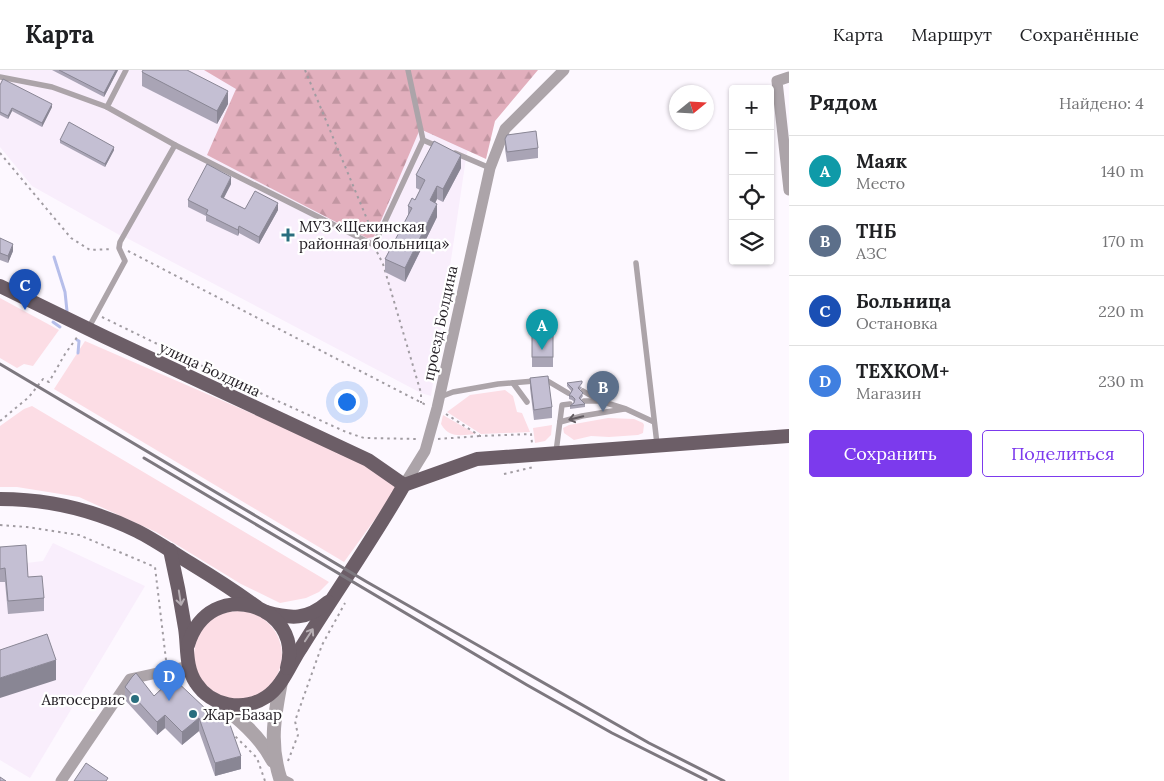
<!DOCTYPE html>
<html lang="ru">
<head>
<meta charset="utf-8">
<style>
  :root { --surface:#fff; --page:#f6f6f6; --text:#202124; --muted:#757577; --line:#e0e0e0; --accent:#7c3aed }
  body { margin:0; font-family:Lora,serif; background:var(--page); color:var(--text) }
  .controls { position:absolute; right:15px; top:15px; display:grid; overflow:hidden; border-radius:5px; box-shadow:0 1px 4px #0004 }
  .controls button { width:45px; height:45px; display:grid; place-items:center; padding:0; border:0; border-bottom:1px solid var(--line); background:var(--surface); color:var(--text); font:25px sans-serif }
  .compass { position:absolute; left:669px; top:15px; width:45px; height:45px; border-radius:50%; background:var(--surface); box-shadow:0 1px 4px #0004; rotate:72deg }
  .you { position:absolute; left:346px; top:331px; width:18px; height:18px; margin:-12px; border:4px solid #fff; border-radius:50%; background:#1a73e8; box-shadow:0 0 0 8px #1a73e833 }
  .badge { display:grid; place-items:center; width:32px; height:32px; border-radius:50%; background:var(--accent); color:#fff; font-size:16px; font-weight:700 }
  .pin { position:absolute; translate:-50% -41px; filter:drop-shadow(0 1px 2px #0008) }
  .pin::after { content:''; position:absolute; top:26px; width:18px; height:15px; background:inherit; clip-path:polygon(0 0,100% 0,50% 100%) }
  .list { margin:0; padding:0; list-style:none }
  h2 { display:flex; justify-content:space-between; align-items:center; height:65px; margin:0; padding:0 20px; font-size:21px }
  h2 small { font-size:16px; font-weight:400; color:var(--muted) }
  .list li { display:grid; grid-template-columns:32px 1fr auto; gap:15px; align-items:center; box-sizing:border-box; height:70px; padding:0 20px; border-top:1px solid var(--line) }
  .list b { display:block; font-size:19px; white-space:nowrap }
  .list p { margin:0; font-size:16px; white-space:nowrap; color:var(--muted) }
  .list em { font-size:16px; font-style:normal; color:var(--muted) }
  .actions { display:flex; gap:10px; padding:15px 20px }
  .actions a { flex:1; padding:11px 0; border:1px solid var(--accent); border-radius:5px; text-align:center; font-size:18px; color:var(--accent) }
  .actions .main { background:var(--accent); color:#fff }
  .icon { flex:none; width:28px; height:28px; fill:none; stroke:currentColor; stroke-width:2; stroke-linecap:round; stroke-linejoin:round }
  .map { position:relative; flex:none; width:789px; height:711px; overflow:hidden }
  header { display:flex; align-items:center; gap:30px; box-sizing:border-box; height:70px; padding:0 25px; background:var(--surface); border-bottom:1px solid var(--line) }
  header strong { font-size:24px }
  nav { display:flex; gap:28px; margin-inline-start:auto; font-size:18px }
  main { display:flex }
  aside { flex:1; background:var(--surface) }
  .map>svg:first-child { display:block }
  .built { fill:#f9eefc }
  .grass { fill:#fcdde5 }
  .forest { fill:url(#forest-firs) }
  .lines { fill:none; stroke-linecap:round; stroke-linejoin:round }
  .stream { stroke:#b6beea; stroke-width:3 }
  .path { stroke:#a19ca2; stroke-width:2; stroke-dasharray:2.5 4; stroke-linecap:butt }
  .service { stroke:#aca4a9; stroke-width:5.5 }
  .minor { stroke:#aca4a9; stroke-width:11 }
  .tertiary { stroke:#aca4a9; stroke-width:14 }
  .primary { stroke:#6c5e67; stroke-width:14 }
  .rail { stroke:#7d787f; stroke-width:3 }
  .wall { fill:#a9a4b5 }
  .shaded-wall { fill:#898694 }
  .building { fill:#c4bfd3; stroke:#898694 }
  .oneway { stroke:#625b61 }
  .oneway2 { stroke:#b6aeb3 }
  .poi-dot { fill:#296e7e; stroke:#fff; stroke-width:2 }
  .labels { text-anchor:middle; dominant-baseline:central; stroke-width:4.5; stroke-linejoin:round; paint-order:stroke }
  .poi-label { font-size:15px; fill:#252026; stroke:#fff; text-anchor:start }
  .street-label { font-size:15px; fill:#252026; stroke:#fff }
</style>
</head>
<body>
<header>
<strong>Карта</strong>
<nav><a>Карта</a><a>Маршрут</a><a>Сохранённые</a></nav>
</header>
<main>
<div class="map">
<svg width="789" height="711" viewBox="0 0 789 711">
  <defs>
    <pattern id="forest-firs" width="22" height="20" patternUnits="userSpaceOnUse" patternTransform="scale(1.25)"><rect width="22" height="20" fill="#e2afbd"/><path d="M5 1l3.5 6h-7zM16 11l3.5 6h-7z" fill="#c296a2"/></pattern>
  </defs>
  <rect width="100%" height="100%" fill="#fdf8ff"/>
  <!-- built -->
  <g class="built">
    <path d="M0 0H459L478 36 466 88 431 326 421 323 121 165 123 167 32 116 0 77Z"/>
    <path d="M53 473 145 516 30 708 0 690V490L26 493 43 491Z"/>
  </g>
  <!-- grass -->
  <g class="grass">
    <path d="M0 228 59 260 33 296 24 294 17 298 0 288Z"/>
    <path d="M85 271 366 393 399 416 344 492 54 319Z"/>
    <path d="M505 320 513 326 517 342 522 343 530 362 481 364 447 342 470 325Z"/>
    <path d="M32 336 329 512 319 522 306 528 280 533 241 514 156 462 79 427 17 417H0V356L24 339Z"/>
    <path d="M443 345 476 364C462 365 449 369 441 354Z"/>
    <path d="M608 348 634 349 643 353 644 355 643 363 638 365 609 367 591 366 574 370 564 363 563 358 569 355Z"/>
    <path d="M552 355 551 365 545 371 535 373 533 358Z"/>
    <circle cx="238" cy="585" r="44"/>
  </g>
  <!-- forest -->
  <path class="forest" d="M204 0H538L495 51 486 89 420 59 374 167 367 168 207 85 236 19Z"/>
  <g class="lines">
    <!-- stream -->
    <g class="stream">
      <path d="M54 187 65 222 67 241"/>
      <path d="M53 252 60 257"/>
      <path d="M77 270 79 271 78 283"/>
    </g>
    <!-- path -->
    <g class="path">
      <path d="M305 0 372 161"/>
      <path d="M0 83 71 168 90 180 112 179"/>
      <path d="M128 181 426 335"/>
      <path d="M377 182 383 194 421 323V333"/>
      <path d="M102 247 225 307 346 362 364 368 418 369"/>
      <path d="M446 344 480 366 531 364 532 373"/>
      <path d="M0 351 29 327 43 309 49 312 65 284 78 266"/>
      <path d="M438 369 480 366"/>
      <path d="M504 404 534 397"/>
      <path d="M0 455 27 457 79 465 155 497 166 590"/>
      <path d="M231 662 257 688 265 711"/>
      <path d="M288 691 298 665 295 651 322 575 345 533"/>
    </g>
    <!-- service -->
    <g class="service">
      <path d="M126 0 107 37 175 75 374 175 423 70 408 0"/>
      <path d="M0 7 52 17 107 37"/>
      <path d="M423 70 439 77"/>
      <path d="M455 83 490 98"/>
      <path d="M636 193 657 374"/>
      <path d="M88 259 125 191 119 178 120 172 175 75"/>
      <path d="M513 313 527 332"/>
      <path d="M583 321 600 331 626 339 654 352"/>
      <path d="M440 327 453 322 498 314 546 310 568 323"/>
      <path d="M584 331H598"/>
      <path d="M560 352 582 346 624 339"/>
      <path d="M556 382 562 335 570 334"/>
      <path d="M281 706 291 711"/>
    </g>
    <!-- minor -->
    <g class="minor">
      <path d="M789 7 777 11 789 120"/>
      <path d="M404 415 425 381 437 338 490 98 505 59 564 0"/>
      <path d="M61 711 130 609 189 596"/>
    </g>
    <!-- tertiary -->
    <g class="tertiary">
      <path d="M216 631C238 648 260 666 273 691"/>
      <path d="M281 711C269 675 274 648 281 612"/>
    </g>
    <!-- primary -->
    <g class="primary">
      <path d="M0 216 105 267 368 390 404 415"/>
      <path d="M0 429C48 429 94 440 137 461 155 470 172 482 190 493 213 507 235 521 257 537"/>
      <path d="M170 480C176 506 181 532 185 558 188 577 185 597 196 613 211 636 243 642 266 627 283 616 290 594 301 578 335 523 372 471 404 415L477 389 789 366"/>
      <path d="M266 542C291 549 307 550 328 532"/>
      <path d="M188 575C209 504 305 535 287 598"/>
    </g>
    <!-- rail -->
    <g class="rail">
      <path d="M0 294 367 512 649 673 724 711"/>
      <path d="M144 388 527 615 612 663 706 710"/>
    </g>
  </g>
  <!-- wall -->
  <g class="wall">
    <path d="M52 0H118L104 27Z"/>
    <path d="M142 2 228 34 217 54 142 16Z"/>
    <path d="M0 15 52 37 42 57 12 41 8 49 0 45Z"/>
    <path d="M505 69 538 78V88L507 92 505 79Z"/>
    <path d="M60 70 114 80 105 97 60 73Z"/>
    <path d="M461 98 443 132 437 129 435 133 437 147 405 212 385 202V189L408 146V136L415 130 420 120 416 118V105Z"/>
    <path d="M231 114 224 128 245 139 278 140 259 174 239 163 238 166 206 151V146L188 137V130Z"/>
    <path d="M0 168 13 181 8 193 0 190Z"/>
    <rect x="532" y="253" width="21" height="44"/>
    <path d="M530 308 552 337V348L534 350 530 318Z"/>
    <path d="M567 313 582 317 580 320 583 326 581 329 585 334V337L570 339V336L574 332 572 330 569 329V326L571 321 567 316Z"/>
    <path d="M0 477 28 507 44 528V541L8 544 5 512H0Z"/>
    <path d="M173 608 241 699 215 706 199 661 182 675 165 658 157 665 125 630V617L154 626Z"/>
  </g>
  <!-- shaded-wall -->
  <g class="shaded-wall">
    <path d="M116 0H118L104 27V23Z"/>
    <path d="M228 21V34L217 54V41Z"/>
    <path d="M52 34V37L42 57V53Z"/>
    <path d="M12 38V41L8 49V46Z"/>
    <path d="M114 77V80L105 97V94Z"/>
    <path d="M461 85V98L443 132V119Z"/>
    <path d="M231 107V114L221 133V127Z"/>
    <path d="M437 116V129L430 144V130Z"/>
    <path d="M278 133V140L259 174V167Z"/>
    <path d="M437 134V147L405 212V198Z"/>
    <path d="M239 156V163L238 166V160Z"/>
    <path d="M13 174V181L8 193V186Z"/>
    <path d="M56 590V610L0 628V608Z"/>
    <path d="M165 645V658L157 665V652Z"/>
    <path d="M199 648V661L182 675V662Z"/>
    <path d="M241 686V699L215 706V693Z"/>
  </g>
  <!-- building -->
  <g class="building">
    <path d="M59 0H116L104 23Z"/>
    <path d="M143 0H187L228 21 217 41 142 2Z"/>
    <path d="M3 9 52 34 42 53 12 38 8 46 0 42V15Z"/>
    <path d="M69 52 114 77 105 94 60 70Z"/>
    <path d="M536 61 538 78 507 82 505 69 507 65Z"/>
    <path d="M434 71 461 85 443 119 437 116 430 130 437 134 405 198 385 189 412 138 408 136 412 128 415 130 425 110 416 105Z"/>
    <path d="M207 94 231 107 221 127 245 139 255 121 278 133 259 167 239 156 238 160 206 144 208 140 188 130Z"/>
    <path d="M0 168 13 174 8 186 0 183Z"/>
    <rect x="532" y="253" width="21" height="34"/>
    <path d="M548 306 552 337 534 340 530 308Z"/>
    <path d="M582 311V313L578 318 583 323 579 328 585 334 570 336 574 333 575 329 572 326H569L573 319 567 313Z"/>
    <path d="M26 475 28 507 42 506 44 528 8 531 5 498 0 499V477Z"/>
    <path d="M47 564 56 590 0 608V580Z"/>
    <path d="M136 603 154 626 173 608 207 640 213 637 228 649 241 686 215 693 199 648 182 662 165 645 157 652 125 617 132 607Z"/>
    <path d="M86 693 108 708 106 711H74Z"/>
    <path d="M0 707 6 711H0Z"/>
  </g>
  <!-- one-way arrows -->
  <defs><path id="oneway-shaft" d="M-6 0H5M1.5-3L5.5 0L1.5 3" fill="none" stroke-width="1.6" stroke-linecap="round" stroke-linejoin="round" transform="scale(1.25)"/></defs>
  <use class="oneway" href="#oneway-shaft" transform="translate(576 348) rotate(166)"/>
  <g class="oneway2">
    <use href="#oneway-shaft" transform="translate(180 528) rotate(81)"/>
    <use href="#oneway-shaft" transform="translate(309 565) rotate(-57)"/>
  </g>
  <!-- markers -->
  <g class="poi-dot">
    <path d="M285.5 157.5h5v5h5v5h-5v5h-5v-5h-5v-5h5z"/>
    <circle cx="135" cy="629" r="5"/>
    <circle cx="193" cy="644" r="5"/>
  </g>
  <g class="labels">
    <!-- poi labels -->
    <g class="poi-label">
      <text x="299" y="156">МУЗ «Щекинская<tspan x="299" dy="17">районная больница»</tspan></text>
      <text x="125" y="629" text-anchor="end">Автосервис</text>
      <text x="203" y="644">Жар-Базар</text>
    </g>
    <!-- street labels -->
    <g class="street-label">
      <text transform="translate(440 253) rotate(-78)">проезд Болдина</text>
      <text transform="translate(210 299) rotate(25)">улица Болдина</text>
    </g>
  </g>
</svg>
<div class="controls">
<button>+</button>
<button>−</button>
<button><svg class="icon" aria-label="locate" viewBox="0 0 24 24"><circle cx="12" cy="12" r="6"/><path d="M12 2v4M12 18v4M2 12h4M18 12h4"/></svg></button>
<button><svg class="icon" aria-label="layers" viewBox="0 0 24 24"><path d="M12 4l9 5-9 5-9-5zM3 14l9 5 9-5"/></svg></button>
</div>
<svg class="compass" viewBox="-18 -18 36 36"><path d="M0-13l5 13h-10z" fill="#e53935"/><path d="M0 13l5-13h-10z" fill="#757577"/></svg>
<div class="you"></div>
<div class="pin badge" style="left:542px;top:280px;background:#0f9aa8">A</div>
<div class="pin badge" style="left:603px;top:342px;background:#5c6f8a">B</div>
<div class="pin badge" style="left:25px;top:240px;background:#1a4fb4">C</div>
<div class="pin badge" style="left:169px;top:631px;background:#3f7fe0">D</div>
</div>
<aside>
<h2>Рядом<small>Найдено: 4</small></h2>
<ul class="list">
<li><span class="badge" style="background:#0f9aa8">A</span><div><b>Маяк</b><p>Место</p></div><em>140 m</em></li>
<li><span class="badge" style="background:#5c6f8a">B</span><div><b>ТНБ</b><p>АЗС</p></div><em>170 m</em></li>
<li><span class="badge" style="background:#1a4fb4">C</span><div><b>Больница</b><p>Остановка</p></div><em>220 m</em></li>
<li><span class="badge" style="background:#3f7fe0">D</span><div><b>ТЕХКОМ+</b><p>Магазин</p></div><em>230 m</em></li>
</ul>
<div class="actions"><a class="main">Сохранить</a><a>Поделиться</a></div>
</aside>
</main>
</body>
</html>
